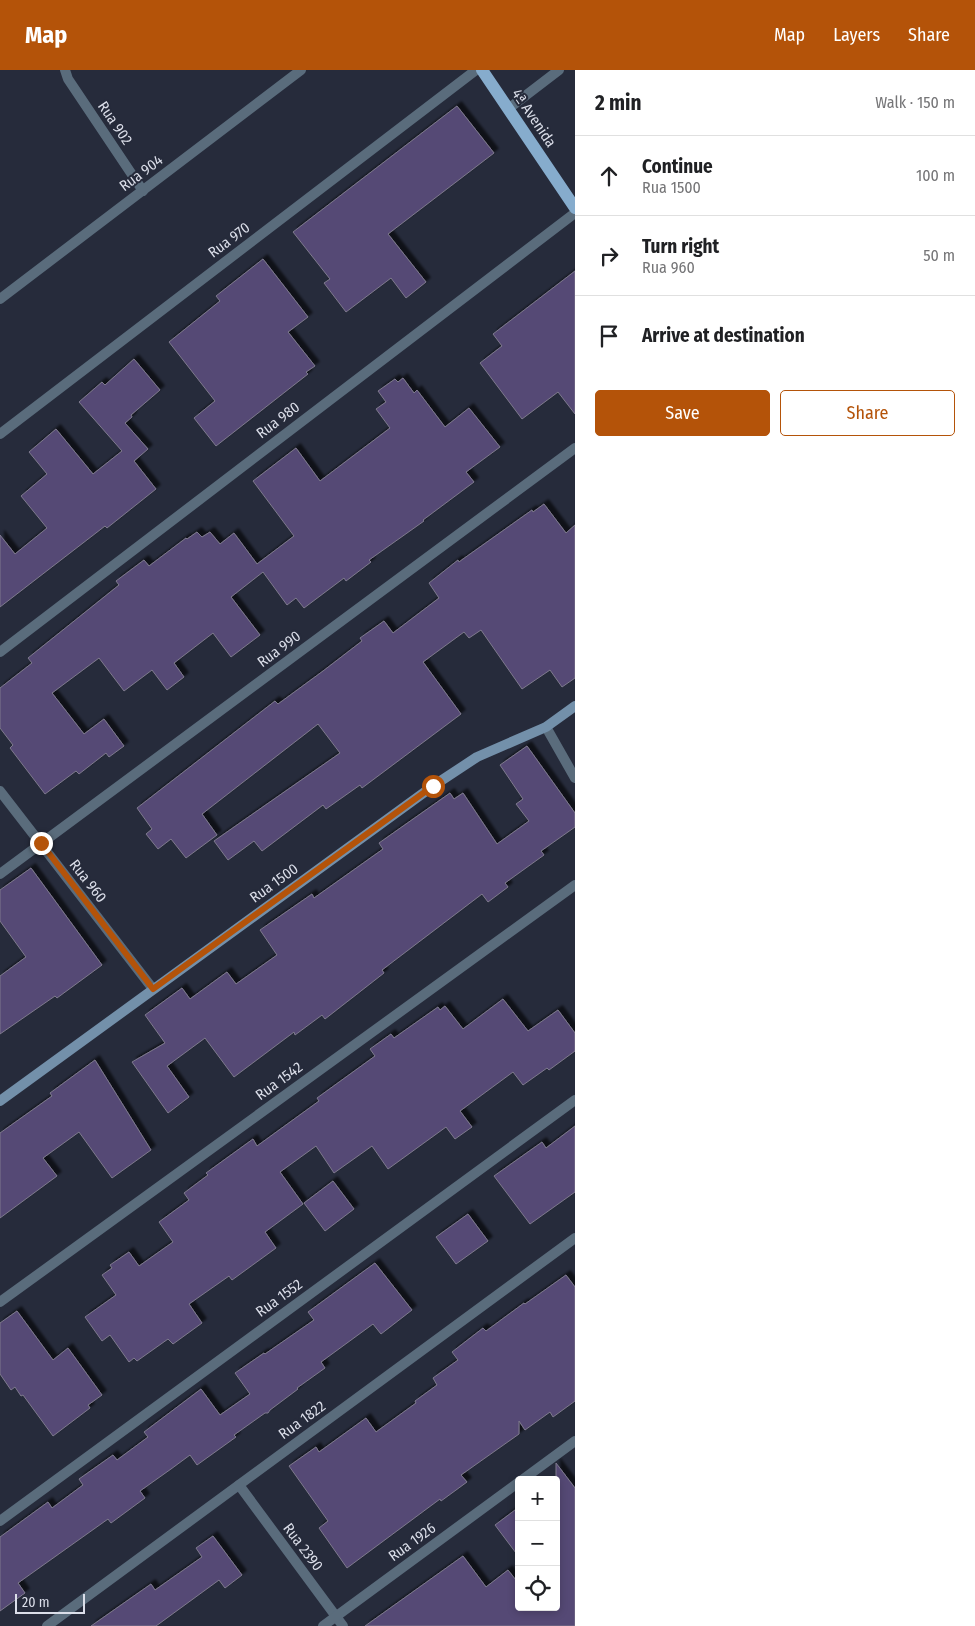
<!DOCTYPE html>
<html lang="en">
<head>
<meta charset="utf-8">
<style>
  :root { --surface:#fff; --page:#f6f6f6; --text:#202124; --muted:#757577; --line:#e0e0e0; --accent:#b45309 }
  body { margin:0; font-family:"Fira Sans Condensed",sans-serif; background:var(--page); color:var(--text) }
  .controls { position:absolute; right:15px; bottom:15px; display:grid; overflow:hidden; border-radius:5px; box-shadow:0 2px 8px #0003 }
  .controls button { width:45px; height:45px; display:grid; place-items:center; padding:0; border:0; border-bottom:1px solid var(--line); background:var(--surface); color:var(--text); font:25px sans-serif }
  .scale { position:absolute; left:15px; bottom:12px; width:70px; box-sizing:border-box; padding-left:5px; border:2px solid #dbdee9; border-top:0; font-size:14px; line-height:18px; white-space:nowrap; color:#dbdee9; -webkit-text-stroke:4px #262b3b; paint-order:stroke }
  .stop { position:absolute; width:15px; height:15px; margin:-11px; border:4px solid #b45309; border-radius:50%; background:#fff }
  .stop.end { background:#b45309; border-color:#fff; box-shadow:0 1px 5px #0008 }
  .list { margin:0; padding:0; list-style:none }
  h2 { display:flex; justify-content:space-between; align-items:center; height:65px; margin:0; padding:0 20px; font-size:21px }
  h2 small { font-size:16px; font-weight:400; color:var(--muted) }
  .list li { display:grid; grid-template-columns:32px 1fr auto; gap:15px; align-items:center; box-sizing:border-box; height:80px; padding:0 20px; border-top:1px solid var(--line) }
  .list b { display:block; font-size:19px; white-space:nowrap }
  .list p { margin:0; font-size:16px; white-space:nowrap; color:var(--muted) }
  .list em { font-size:16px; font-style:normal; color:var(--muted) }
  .actions { display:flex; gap:10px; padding:15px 20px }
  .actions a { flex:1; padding:11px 0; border:1px solid var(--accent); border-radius:5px; text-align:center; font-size:18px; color:var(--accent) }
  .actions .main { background:var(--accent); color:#fff }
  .icon { flex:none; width:28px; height:28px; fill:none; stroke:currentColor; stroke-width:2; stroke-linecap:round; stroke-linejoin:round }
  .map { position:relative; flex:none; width:575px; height:1556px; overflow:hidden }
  header { display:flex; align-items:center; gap:30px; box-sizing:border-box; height:70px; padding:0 25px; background:var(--accent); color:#fff }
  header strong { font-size:24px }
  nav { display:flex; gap:28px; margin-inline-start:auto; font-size:18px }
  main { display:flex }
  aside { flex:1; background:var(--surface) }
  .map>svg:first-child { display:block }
  .building { fill:#554875; stroke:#7e7a8d; filter:url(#shadow) }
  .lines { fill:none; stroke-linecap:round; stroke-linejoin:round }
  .street { stroke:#5a6c7c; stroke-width:10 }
  .secondary { stroke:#7390aa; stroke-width:10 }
  .primary { stroke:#86accd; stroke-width:12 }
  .route { stroke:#b45309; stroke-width:6 }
  .labels { text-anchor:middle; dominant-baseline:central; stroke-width:4; stroke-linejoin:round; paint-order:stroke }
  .street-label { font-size:15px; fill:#dbdee9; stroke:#262b3b }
</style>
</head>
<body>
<header>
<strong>Map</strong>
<nav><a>Map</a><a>Layers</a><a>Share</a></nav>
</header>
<main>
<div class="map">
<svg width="575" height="1556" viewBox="0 0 575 1556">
  <defs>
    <filter id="shadow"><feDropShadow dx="4.5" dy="-4.5" stdDeviation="1" flood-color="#0009"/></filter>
  </defs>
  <rect width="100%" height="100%" fill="#262b3b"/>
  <!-- building -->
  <g class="building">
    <path d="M457 36 494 83 388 164 426 212 406 228 391 208 346 242 324 213 330 209 293 162Z"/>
    <path d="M263 189 308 247 288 262 315 296 306 302 308 304 216 376 194 348 215 331 169 272 220 231 216 226Z"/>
    <path d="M575 201V344L558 322 522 349 480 293 502 276 493 264Z"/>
    <path d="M134 289 160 320 131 345 132 347 125 353 148 379 134 391 156 419 107 458 105 456 0 537V465L15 484 47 458 21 426 47 404 29 382 56 359 93 404 122 381 79 332 102 312 105 315Z"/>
    <path d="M403 308 414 323 417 320 445 357 469 338 500 377 466 402 474 412 423 450 424 451 369 490 371 492 346 511 344 508 304 538 296 528 287 535 263 502 231 527 260 565 231 587 213 563 174 593 184 607 167 620 152 600 124 621 99 588 52 623 84 664 104 649 124 676 109 687 106 683 79 704 76 701 45 724 10 678 13 675 0 658V618L32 593 28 588 119 515 116 511 144 490 149 496 186 468 187 469 197 462 202 467 210 462 220 474 234 463 257 494 294 466 253 411 296 378 320 411 390 358 376 339 386 332 378 321 395 309 398 312Z"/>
    <path d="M544 434 566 463 575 455V608L562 617 550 600 522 619 481 560 469 568 464 562 423 592 461 644 362 718 360 715 326 739 323 735 262 781 254 771 228 790 214 771 340 683 318 654 202 744 217 765 186 788 171 769 158 779 146 764 152 759 137 738 275 631 278 634 323 601 362 571 360 568 384 551 393 563 439 528 429 513 458 490 459 492 463 489 532 440 533 442Z"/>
    <path d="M527 676 575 743V757L541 781 544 785 505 813 508 817 488 832 482 824 382 900 384 903 325 949 322 945 295 965 294 962 234 1007 205 968 167 996 189 1027 168 1043 132 992 165 973 145 945 182 918 190 929 227 902 236 914 277 885 260 860 312 824 314 828 383 779 379 773 450 723 454 729 463 723 497 774 529 751 516 734 523 729 500 695Z"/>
    <path d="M31 798 102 895 57 928 55 926 0 964V906L26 887 0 851V820Z"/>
    <path d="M503 929 528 961 558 940 575 963V981L549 1000 547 998 523 1015 513 1002 460 1041 472 1057 455 1069 446 1057 388 1099 372 1076 334 1103 316 1076 280 1102 303 1134 265 1162 276 1178 232 1210 229 1206 189 1234 202 1253 173 1274 168 1269 137 1291 134 1288 129 1292 110 1265 102 1271 85 1247 116 1225 102 1205 112 1198 110 1195 129 1182 139 1196 173 1172 159 1152 189 1130 184 1123 208 1105 206 1103 253 1069 257 1076 319 1031 317 1028 375 986 370 979 391 964 394 968 438 937 440 940 445 936 463 959Z"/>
    <path d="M95 990 151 1080 112 1108 79 1062 43 1088 57 1106 0 1148V1063L52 1026 50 1023Z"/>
    <path d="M575 1056V1122L530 1154 494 1106 542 1072 546 1078Z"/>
    <path d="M333 1111 354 1139 325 1161 304 1133Z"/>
    <path d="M468 1144 488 1171 456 1194 436 1167Z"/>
    <path d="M375 1193 412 1240 381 1264 373 1254 321 1292 325 1298 297 1318 298 1319 270 1340 268 1343H265L234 1365 236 1367 197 1395 190 1385 171 1399 140 1421 145 1428 111 1453 108 1449 18 1513 25 1523 0 1541V1467L48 1432 52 1438 83 1415 79 1409 113 1385 117 1390 148 1367 144 1362 201 1319 220 1345 250 1324 235 1303 264 1283 265 1284 314 1250 308 1242Z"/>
    <path d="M566 1205 575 1217V1331L553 1347 550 1342 525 1360 519 1351V1364L461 1405 467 1412 441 1431 440 1429 347 1498 319 1458 328 1451 289 1396 316 1377 319 1382 366 1348 376 1362 416 1333 415 1331 437 1315 433 1308 458 1290 452 1282 483 1258 486 1261 524 1233 525 1234Z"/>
    <path d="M17 1241 53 1290 68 1278 102 1325 88 1335 90 1338 53 1366 23 1325 21 1326 15 1317 11 1320 0 1304V1253Z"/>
    <path d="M556 1393 575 1418V1556H365L463 1486 486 1517 508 1500 519 1514V1537H556Z"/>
    <path d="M519 1437V1487L495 1455Z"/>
    <path d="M213 1466 242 1505 225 1518 219 1510 156 1556H91L151 1514 155 1520 202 1487 196 1478Z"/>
  </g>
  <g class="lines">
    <!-- street -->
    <g class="street">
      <path d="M65 0 68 9 143 121"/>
      <path d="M508 39 559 0"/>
      <path d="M0 229 301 0"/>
      <path d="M0 364 476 0"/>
      <path d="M0 582 575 143"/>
      <path d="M546 657 575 708"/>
      <path d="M0 721 153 919"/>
      <path d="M0 804 575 378"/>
      <path d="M0 1232 575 815"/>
      <path d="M522 1410 575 1371"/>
      <path d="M239 1415 343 1556"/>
      <path d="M0 1451 575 1030"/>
      <path d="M47 1556 575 1168"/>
      <path d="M323 1556 519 1412"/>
    </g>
    <!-- secondary -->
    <path class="secondary" d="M0 1031 433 716 477 687 546 657 575 636"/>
    <!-- primary -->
    <path class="primary" d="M482 0 575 138"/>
  </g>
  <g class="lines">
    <!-- route -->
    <path class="route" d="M41 773 153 919 433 716"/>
  </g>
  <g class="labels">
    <!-- street labels -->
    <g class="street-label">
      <text transform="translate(534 48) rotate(56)">4ª Avenida</text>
      <text transform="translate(115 53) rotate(56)">Rua 902</text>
      <text transform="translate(141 103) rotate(-37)">Rua 904</text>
      <text transform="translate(229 170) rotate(-37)">Rua 970</text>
      <text transform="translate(278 350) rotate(-37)">Rua 980</text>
      <text transform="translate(279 579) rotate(-37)">Rua 990</text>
      <text transform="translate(88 811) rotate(52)">Rua 960</text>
      <text transform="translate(274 813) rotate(-36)">Rua 1500</text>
      <text transform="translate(279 1011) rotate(-36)">Rua 1542</text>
      <text transform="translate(279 1228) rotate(-36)">Rua 1552</text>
      <text transform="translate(302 1350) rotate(-36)">Rua 1822</text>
      <text transform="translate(412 1472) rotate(-36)">Rua 1926</text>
      <text transform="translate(303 1477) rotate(53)">Rua 2390</text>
    </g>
  </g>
</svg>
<div class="controls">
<button>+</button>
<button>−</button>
<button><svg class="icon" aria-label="locate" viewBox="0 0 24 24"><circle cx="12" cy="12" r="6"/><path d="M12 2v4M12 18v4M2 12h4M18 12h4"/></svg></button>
</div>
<div class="scale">20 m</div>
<div class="stop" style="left:433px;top:716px"></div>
<div class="stop end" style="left:41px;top:773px"></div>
</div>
<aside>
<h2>2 min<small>Walk · 150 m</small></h2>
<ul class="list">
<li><svg class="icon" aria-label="ahead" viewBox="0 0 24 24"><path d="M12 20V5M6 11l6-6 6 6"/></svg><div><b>Continue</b><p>Rua 1500</p></div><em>100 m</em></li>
<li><svg class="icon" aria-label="right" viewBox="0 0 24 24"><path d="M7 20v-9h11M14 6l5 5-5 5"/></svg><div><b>Turn right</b><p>Rua 960</p></div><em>50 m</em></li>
<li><svg class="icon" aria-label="arrive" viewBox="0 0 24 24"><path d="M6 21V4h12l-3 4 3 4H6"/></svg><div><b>Arrive at destination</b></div></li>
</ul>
<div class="actions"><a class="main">Save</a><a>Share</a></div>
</aside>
</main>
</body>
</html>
